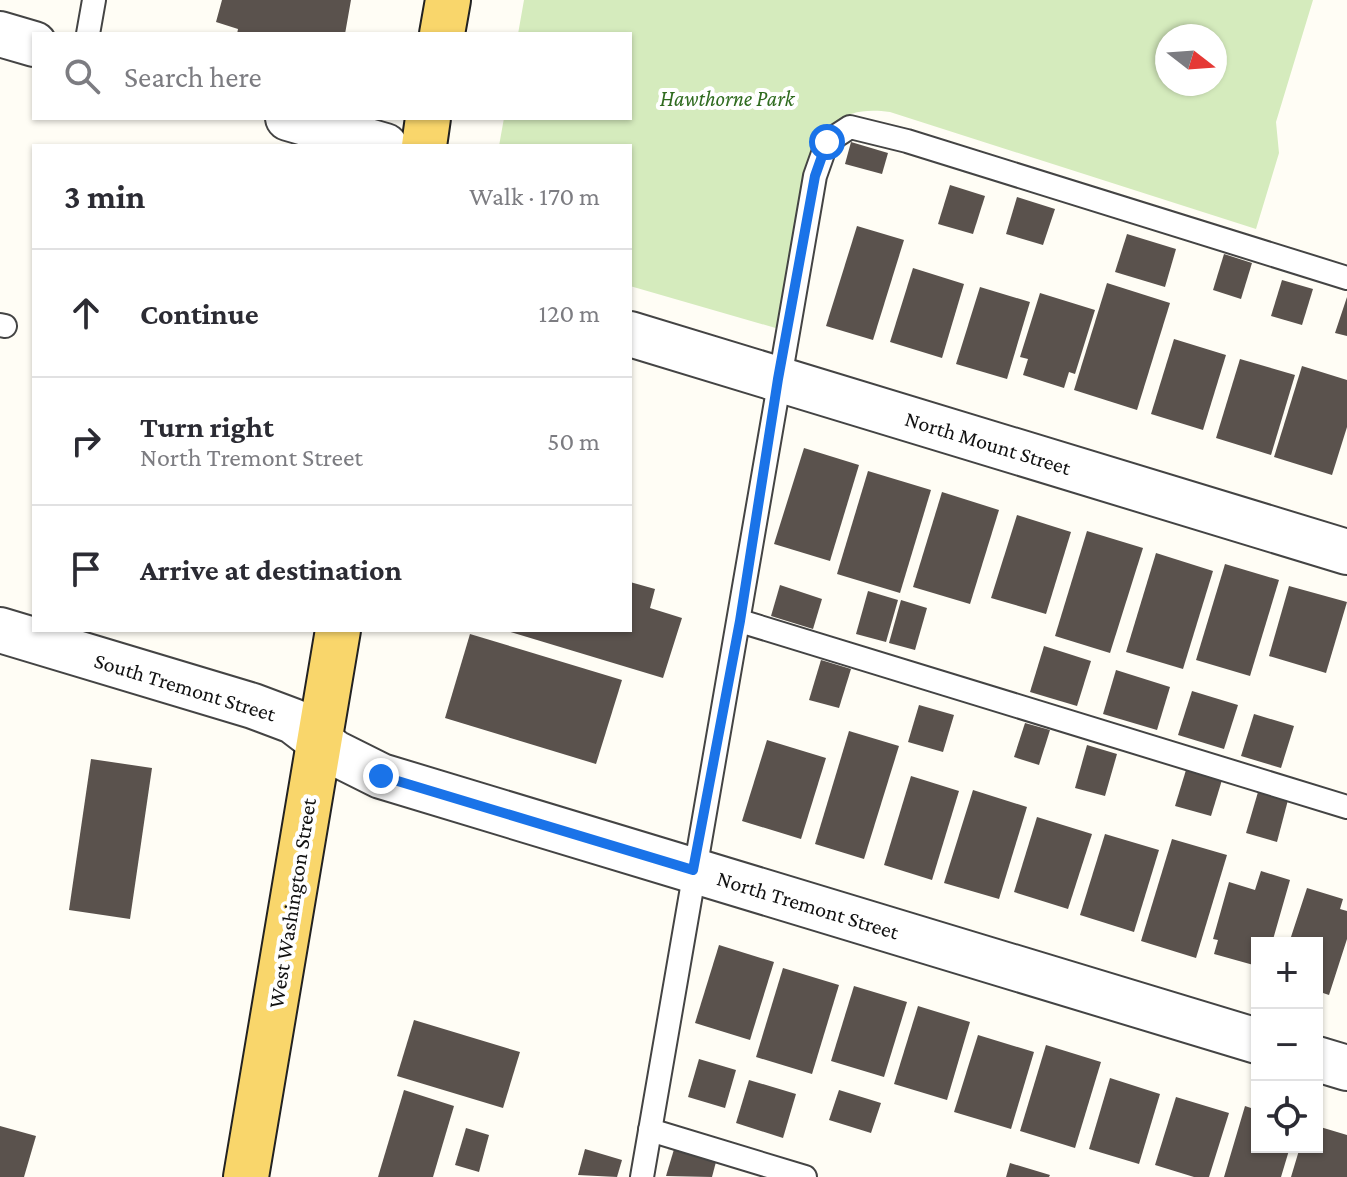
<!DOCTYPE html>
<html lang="en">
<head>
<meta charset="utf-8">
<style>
  :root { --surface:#fff; --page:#f2f2f3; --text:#2b2b33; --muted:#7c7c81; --line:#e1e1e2 }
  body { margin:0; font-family:"Crimson Pro",serif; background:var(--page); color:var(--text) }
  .controls { position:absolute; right:24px; bottom:24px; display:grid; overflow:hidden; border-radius:0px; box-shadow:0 2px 6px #0004 }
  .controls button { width:72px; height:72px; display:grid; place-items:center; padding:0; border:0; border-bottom:2px solid var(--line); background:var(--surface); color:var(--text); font:40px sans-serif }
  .compass { position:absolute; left:1155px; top:24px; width:72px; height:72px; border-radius:50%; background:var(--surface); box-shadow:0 2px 6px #0004; rotate:107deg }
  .stop { position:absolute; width:24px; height:24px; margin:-18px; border:6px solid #1a73e8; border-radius:50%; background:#fff }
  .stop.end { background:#1a73e8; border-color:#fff; box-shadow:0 2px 8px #0008 }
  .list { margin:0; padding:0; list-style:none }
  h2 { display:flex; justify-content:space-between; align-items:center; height:104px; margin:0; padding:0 32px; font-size:34px }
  h2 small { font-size:26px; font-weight:400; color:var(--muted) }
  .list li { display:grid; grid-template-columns:52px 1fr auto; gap:24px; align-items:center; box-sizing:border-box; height:128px; padding:0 32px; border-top:2px solid var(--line) }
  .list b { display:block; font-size:30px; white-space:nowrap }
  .list p { margin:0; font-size:26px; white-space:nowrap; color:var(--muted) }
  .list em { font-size:26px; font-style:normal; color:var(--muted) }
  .icon { flex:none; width:44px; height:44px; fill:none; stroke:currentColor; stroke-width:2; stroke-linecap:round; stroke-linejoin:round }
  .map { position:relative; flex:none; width:1347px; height:1177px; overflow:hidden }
  .search { position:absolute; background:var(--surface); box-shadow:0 2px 6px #0004; left:32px; top:32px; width:600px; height:88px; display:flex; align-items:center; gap:20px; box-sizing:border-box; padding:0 28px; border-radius:0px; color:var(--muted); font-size:30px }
  .panel { position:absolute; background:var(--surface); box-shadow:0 2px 6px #0004; left:32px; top:144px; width:600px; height:488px; border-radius:0px }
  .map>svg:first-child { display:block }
  .green { fill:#d5ebbd; fill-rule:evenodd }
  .building { fill:#5a524d }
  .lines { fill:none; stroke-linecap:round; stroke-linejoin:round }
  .lane-casing { stroke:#444; stroke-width:26 }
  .street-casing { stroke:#444; stroke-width:48 }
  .primary-casing { stroke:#222; stroke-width:48 }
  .lane { stroke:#fff; stroke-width:22 }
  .street { stroke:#fff; stroke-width:44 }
  .primary { stroke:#f9d66b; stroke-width:44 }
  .route { stroke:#1a73e8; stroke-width:10 }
  .labels { text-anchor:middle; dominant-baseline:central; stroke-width:8; stroke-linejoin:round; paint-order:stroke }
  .park-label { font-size:22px; font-style:italic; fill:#2f6b1f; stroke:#fff }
  .street-label { font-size:22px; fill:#111; stroke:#fff }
</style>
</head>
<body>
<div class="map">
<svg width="1347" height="1177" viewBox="0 0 1347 1177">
  <rect width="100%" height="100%" fill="#fffdf5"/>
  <!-- green -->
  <path class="green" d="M524 0H1313L1276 122 1279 153 1256 229 890 112C850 106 823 120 810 159L779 329 630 286V146H499L504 118H630V34H518ZM1167 36H1215V84H1167Z"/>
  <!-- building -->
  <g class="building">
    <path d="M222 0H351L345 34H237L238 29 216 22Z"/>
    <path d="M851 142 888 153 882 174 845 164Z"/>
    <path d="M950 185 985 196 973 234 938 224Z"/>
    <path d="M1017 197 1055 209 1043 245 1006 234Z"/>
    <path d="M857 226 904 240 873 340 826 326Z"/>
    <path d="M1127 234 1176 249 1165 287 1115 272Z"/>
    <path d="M1224 254 1252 263 1241 299 1213 290Z"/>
    <path d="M913 268 964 284 942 358 890 342Z"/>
    <path d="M1282 280 1313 289 1302 325 1271 316Z"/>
    <path d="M1107 283 1170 303 1137 410 1074 390Z"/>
    <path d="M980 287 1030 302 1007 379 956 364Z"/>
    <path d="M1040 293 1095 310 1075 374 1069 372 1064 388 1023 375 1028 359 1020 357Z"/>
    <path d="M1347 297V336L1335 333Z"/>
    <path d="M1174 339 1226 355 1203 430 1151 414Z"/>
    <path d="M1240 359 1295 375 1271 455 1216 438Z"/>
    <path d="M1302 366 1347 380V427L1332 475 1274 457Z"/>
    <path d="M804 448 859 465 830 561 774 544Z"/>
    <path d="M868 471 931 490 900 593 837 574Z"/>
    <path d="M942 492 999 510 970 604 913 587Z"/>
    <path d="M1017 515 1071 532 1046 614 991 598Z"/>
    <path d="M1087 531 1143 548 1110 653 1055 636Z"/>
    <path d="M1156 553 1213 571 1183 669 1126 652Z"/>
    <path d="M1225 564 1279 580 1250 676 1196 660Z"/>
    <path d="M630 582 655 589 650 608 682 618 663 678 507 631 630 630Z"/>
    <path d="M780 585 822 599 813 629 771 616Z"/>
    <path d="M1289 586 1347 602 1326 673 1269 656Z"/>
    <path d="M868 591 898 600 886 642 856 634Z"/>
    <path d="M901 600 927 608 915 650 889 643Z"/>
    <path d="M470 634 622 680 596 764 445 718Z"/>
    <path d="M1044 646 1091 661 1077 706 1030 692Z"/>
    <path d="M821 660 851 669 839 708 809 700Z"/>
    <path d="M1116 670 1170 687 1157 730 1103 714Z"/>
    <path d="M1192 691 1238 705 1224 749 1178 735Z"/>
    <path d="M919 705 954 715 943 752 908 742Z"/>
    <path d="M1254 714 1294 726 1281 768 1241 756Z"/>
    <path d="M1025 723 1050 730 1039 765 1014 757Z"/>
    <path d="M849 731 899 746 864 859 815 844Z"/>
    <path d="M767 740 826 758 801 839 742 821Z"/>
    <path d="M1087 745 1117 754 1105 796 1075 788Z"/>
    <path d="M91 759 152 768 130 919 69 910Z"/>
    <path d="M1186 770 1222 780 1211 816 1175 806Z"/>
    <path d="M911 776 959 791 932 880 884 865Z"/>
    <path d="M973 790 1027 807 999 899 944 883Z"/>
    <path d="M1258 792 1288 800 1277 842 1246 833Z"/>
    <path d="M1037 817 1092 834 1068 909 1014 892Z"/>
    <path d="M1105 834 1159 850 1134 932 1080 915Z"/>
    <path d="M1172 839 1227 855 1196 958 1141 941Z"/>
    <path d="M1261 871 1290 880 1272 943H1257V966L1214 954 1218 940 1213 939 1229 882 1255 890Z"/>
    <path d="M1307 888 1343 899 1340 909 1347 911V939L1329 995 1317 991V943H1289Z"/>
    <path d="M719 945 774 962 750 1040 695 1023Z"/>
    <path d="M783 968 839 985 812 1074 756 1057Z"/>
    <path d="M854 986 907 1002 884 1077 831 1061Z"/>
    <path d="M918 1006 970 1022 947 1100 894 1084Z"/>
    <path d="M414 1020 520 1052 503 1108 397 1076Z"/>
    <path d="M978 1035 1034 1052 1011 1129 954 1112Z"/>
    <path d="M1046 1045 1101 1062 1075 1148 1020 1131Z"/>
    <path d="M699 1059 736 1070 725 1108 688 1097Z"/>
    <path d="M1110 1078 1160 1094 1139 1164 1089 1149Z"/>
    <path d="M749 1080 796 1094 783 1138 736 1123Z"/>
    <path d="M404 1090 454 1106 433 1177H378Z"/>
    <path d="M839 1090 881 1103 871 1133 829 1120Z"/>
    <path d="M1176 1097 1229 1113 1209 1177H1194L1155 1165Z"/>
    <path d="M1245 1106 1257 1110V1147H1290L1281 1177H1224Z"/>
    <path d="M0 1126 36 1136 24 1177H0Z"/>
    <path d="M1317 1126 1347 1135V1177H1291L1300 1147H1317Z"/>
    <path d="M466 1128 489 1135 479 1172 455 1165Z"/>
    <path d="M675 1146 717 1158 712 1177 666 1176Z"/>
    <path d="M585 1149 622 1160 617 1177 578 1175Z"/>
    <path d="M1010 1163 1050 1175 1049 1177H1006Z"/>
  </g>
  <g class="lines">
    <!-- lane casing -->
    <g class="lane-casing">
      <g id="lane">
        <path d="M88 34 94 0"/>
        <path d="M0 325 5 326"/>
        <path d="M740 621 1347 807"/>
        <path d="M650 1130 805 1177"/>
        <path d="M642 1177 815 176 827 142 850 127 907 141 1347 278"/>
      </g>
    </g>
    <!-- street casing -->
    <g class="street-casing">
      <g id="street">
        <path d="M0 34 34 44"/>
        <path d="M288 118 385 146"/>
        <path d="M630 334 1347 552"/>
        <path d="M0 630 253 706 293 721 335 753 381 776 1257 1041"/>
        <path d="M1317 1059 1347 1068"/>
      </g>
    </g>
    <!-- primary casing -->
    <g class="primary-casing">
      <g id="primary">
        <path d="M442 34 448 0"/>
        <path d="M424 146 428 118"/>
        <path d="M246 1177 338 630"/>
      </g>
    </g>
    <!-- lane -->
    <use href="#lane" class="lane"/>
    <!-- street -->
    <use href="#street" class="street"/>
    <!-- primary -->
    <use href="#primary" class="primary"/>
  </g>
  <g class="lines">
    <!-- route -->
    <path class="route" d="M381 776 693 870 740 621 778 379 815 176 827 142"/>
  </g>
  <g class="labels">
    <!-- park labels -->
    <g class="park-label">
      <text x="727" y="98">Hawthorne Park</text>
    </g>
    <!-- street labels -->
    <g class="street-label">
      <text transform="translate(988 443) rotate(17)">North Mount Street</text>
      <text transform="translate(185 687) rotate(17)">South Tremont Street</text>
      <text transform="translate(292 903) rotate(-81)">West Washington Street</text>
      <text transform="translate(808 905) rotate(17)">North Tremont Street</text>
    </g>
  </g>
</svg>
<div class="controls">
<button>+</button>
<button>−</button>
<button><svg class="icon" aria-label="locate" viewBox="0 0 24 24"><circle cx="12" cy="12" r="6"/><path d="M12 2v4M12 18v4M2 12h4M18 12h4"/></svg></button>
</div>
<svg class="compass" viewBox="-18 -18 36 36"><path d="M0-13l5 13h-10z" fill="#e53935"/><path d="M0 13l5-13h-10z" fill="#7c7c81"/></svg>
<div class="stop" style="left:827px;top:142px"></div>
<div class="stop end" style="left:381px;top:776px"></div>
<div class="search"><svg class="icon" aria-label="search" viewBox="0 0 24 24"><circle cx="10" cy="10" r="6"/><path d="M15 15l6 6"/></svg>Search here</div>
<section class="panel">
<h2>3 min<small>Walk · 170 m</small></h2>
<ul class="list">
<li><svg class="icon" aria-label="ahead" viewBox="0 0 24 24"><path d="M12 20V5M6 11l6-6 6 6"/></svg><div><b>Continue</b></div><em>120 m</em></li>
<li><svg class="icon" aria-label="right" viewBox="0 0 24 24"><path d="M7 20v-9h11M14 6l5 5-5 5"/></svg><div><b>Turn right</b><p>North Tremont Street</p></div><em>50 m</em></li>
<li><svg class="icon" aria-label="arrive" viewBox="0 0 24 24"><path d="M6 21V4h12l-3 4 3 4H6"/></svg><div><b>Arrive at destination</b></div></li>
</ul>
</section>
</div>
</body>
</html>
